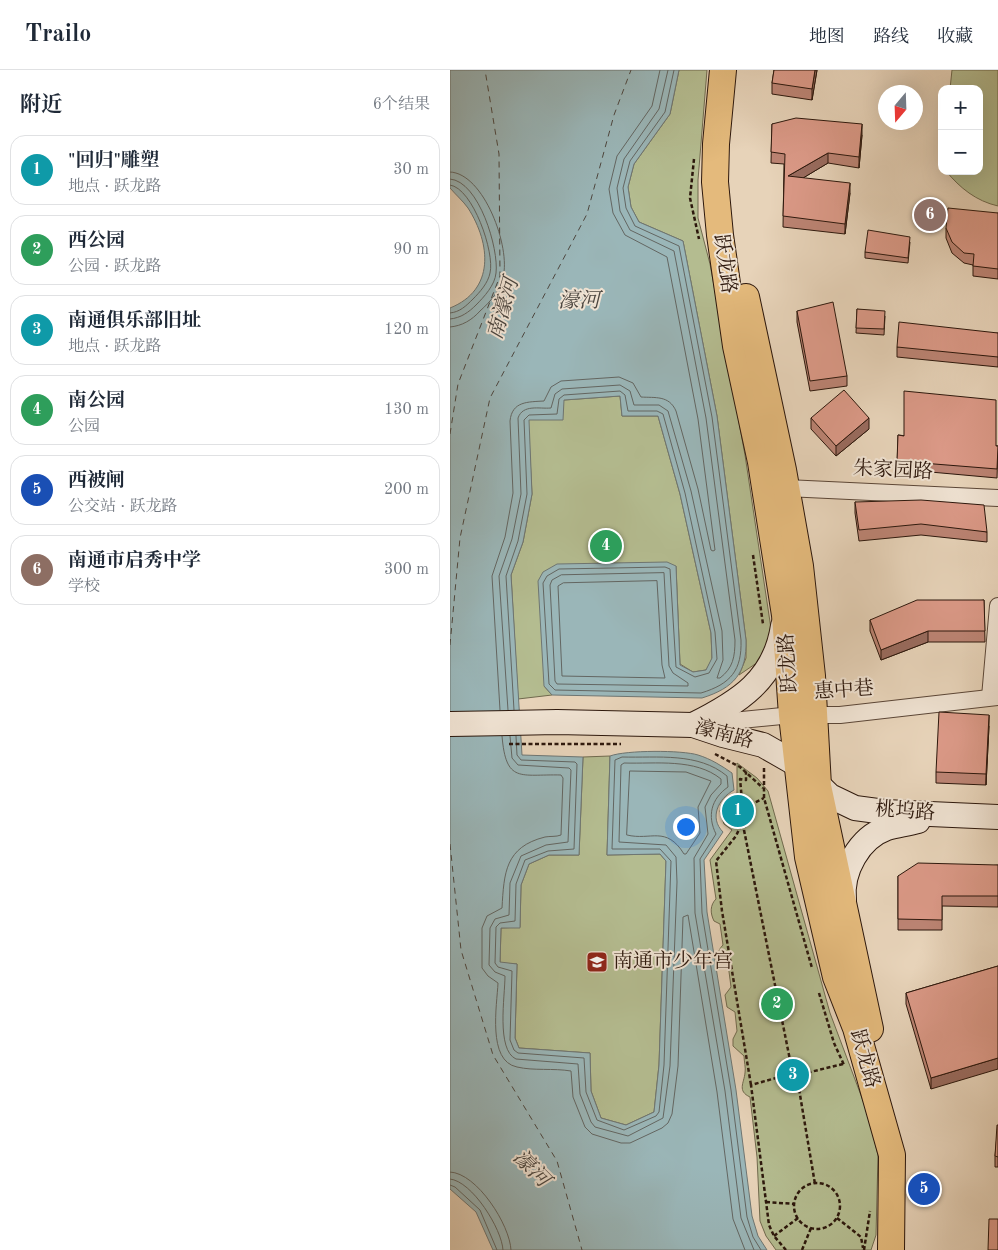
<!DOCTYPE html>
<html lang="zh">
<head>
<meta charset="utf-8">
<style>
  :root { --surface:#fff; --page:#f6f6f7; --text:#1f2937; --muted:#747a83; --line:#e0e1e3; --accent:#7c3aed }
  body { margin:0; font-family:"Old Standard TT","Noto Serif SC",serif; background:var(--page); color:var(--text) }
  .controls { position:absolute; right:15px; top:15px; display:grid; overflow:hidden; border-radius:10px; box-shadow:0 5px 20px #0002 }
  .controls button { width:45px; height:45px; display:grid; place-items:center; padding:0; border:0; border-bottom:1px solid var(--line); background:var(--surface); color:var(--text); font:25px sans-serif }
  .compass { position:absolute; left:428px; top:15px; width:45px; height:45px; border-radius:50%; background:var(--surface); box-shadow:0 5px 20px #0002; rotate:199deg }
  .you { position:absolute; left:235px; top:756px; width:18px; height:18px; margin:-12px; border:4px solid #fff; border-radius:50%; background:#1a73e8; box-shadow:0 0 0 8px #1a73e833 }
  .badge { display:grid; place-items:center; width:32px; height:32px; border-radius:50%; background:var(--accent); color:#fff; font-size:16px; font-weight:700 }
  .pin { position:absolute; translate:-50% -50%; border:2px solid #fff; box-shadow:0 1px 5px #0006 }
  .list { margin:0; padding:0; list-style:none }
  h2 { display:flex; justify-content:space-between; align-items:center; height:65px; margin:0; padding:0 20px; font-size:21px }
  h2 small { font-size:16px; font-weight:400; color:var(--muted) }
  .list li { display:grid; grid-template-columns:32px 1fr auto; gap:15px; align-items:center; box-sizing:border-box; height:70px; margin:0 10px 10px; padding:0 10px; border:1px solid var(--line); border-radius:15px }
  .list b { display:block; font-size:19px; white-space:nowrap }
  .list p { margin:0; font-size:16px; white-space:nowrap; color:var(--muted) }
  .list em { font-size:16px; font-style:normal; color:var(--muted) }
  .map { position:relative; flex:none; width:548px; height:1180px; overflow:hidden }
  header { display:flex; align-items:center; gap:30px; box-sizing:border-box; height:70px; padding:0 25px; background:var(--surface); border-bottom:1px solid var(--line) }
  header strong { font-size:24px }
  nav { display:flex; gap:28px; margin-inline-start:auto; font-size:18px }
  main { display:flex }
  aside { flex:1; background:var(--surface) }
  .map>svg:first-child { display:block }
  .green { fill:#b4bc90; stroke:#706a4e }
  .water { fill:#9ab6b8; stroke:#6e7673 }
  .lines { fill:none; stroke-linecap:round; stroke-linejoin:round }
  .shore { stroke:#636662; stroke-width:1 }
  .ferry { stroke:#4d4740; stroke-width:1; stroke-dasharray:6 5; stroke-linecap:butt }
  .street-casing { stroke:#5b4637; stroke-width:18 }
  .secondary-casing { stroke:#2c170c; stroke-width:26 }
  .primary-casing { stroke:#2c170c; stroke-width:28 }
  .path { stroke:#2c170c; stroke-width:2.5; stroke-dasharray:4 2.5; stroke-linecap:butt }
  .street { stroke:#efe2d2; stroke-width:16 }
  .secondary { stroke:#efe2d2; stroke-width:24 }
  .primary { stroke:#e4ba7c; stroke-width:26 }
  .wall { fill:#bc8474; stroke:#2c170c }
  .shaded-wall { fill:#996b5e; stroke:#2c170c }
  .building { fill:#db9987; stroke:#2c170c }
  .labels { text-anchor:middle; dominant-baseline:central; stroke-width:4; stroke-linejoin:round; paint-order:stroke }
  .street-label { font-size:20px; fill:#2c170c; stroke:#efe2d2 }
  .poi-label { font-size:20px; fill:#2c170c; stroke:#efe2d2; text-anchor:start }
  .water-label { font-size:21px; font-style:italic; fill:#4d4740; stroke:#efe2d2 }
</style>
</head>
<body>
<header>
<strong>Trailo</strong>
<nav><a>地图</a><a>路线</a><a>收藏</a></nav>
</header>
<main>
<aside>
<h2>附近<small>6个结果</small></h2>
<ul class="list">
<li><span class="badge" style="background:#0f9aa8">1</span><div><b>&quot;回归&quot;雕塑</b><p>地点 · 跃龙路</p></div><em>30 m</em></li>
<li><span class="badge" style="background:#2e9e5b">2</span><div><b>西公园</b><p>公园 · 跃龙路</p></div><em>90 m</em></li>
<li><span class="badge" style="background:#0f9aa8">3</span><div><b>南通俱乐部旧址</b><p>地点 · 跃龙路</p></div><em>120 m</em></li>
<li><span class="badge" style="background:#2e9e5b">4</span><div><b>南公园</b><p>公园</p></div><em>130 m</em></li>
<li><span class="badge" style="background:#1a4fb4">5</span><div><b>西被闸</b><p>公交站 · 跃龙路</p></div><em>200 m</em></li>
<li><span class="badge" style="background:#8d6e63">6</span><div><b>南通市启秀中学</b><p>学校</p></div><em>300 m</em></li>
</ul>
</aside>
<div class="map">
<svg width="548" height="1180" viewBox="0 0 548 1180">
  <rect width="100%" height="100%" fill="#e7d3b9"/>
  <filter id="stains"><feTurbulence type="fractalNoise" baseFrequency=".004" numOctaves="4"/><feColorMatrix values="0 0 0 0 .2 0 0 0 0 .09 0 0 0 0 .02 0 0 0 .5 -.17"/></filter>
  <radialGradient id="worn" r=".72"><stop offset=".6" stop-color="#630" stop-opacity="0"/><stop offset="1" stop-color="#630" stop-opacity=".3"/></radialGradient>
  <!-- green -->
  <g class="green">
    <path d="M229 0H257L248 110V148L260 194 295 385 323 572 317 586 289 605 296 588V570L267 346 233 171 189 152 181 137 178 117 184 94 220 44Z"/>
    <path d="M502 0H548V136C526 131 510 118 496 101H529V19H500Z"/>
    <path d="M170 326 172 346H208L230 424 261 563 262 589 256 600 243 602 230 594 226 496 94 616 102 625 68 629 61 505 73 472 82 424 78 350 114 330Z"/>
    <path d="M160 686 157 785 210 784 216 791 209 995 204 1042 176 1055 151 1048 141 1021 140 983 69 978 65 968 67 894 50 893 51 858 70 857 71 815 79 794 99 785H129L133 687Z"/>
    <path d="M287 693 307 708 318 721 380 943 418 1044 428 1085 426 1165 421 1180H326L316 1166 310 1151 307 1087 300 1027C287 1021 294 1013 295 1003 296 998 294 991 294 986L283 976V969L287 961 285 942 277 937 275 925 281 917 278 894 273 893C269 886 266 882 273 875L270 854 264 851C260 843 260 835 266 829L260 790 282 760 274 754 270 741 275 731 287 723Z"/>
  </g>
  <!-- water -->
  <path class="water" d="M0 0H229L220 44 184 94 178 117 181 137 189 152 233 171 267 346 296 570C297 603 284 618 252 628L102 625 94 616 88 511 93 502 107 494 217 492 226 496 230 595 243 602 256 600 262 588 261 563 230 424 208 346H172L170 326 114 330 113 350H79L82 424 73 472 61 505 72 685 133 687 129 785H99L79 794 71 815 70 858H51L50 892 67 894 65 968 69 978 140 983 141 1021 151 1048 176 1055 204 1042 209 995 216 791 210 784 157 785 160 686C176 680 232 680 248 685 261 689 272 696 282 703L284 720C268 729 259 748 273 762L254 790 257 842 286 1020 302 1146 308 1166 317 1180H43L26 1142 0 1119V238C45 220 41 174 18 138 13 131 6 125 0 118Z"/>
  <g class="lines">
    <!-- shore -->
    <g class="shore">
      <path d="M0 102C34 103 61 178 53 207 50 221 40 232 30 241 22 250 12 256 0 257"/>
      <path d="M0 109C29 111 49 179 46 203 45 215 34 227 26 235 19 242 11 248 0 249"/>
      <path d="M0 115C23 118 45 183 40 203 38 213 30 222 23 229 16 236 10 242 0 243"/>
      <path d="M214 503 219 596 223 603 238 613V616L107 614 105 611 100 515 102 510 111 505Z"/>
      <path d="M207 511 212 595 215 608 112 606 108 516 113 513Z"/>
      <path d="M50 640 42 506 55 467 63 423 60 351C62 331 78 332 94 331L101 317 111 311 169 307 183 313 191 327C205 328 219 325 226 341L248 419 261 480 263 481 265 480 248 349 217 187 175 165 163 143 159 119 167 86 202 36 210 0"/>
      <path d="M58 640 49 506 62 469 71 424 68 348C73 334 89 339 101 338L105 324 112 319 170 315 180 321 184 335H209L218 341 241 421 272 561 273 590 267 608H270C283 598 285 587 285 570L256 348 224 181 180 160 170 141 167 118 174 89 209 39 218 0"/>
      <path d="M64 640 56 506 68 471 77 424 74 350 79 345 107 344 109 329 114 325 170 321 175 325 178 341H207L213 344 235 423 265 562 267 589 259 603 245 607 226 597 220 499 215 497 109 499 97 506 93 513 99 614 105 620 251 623C281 614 292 600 291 570L262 347 229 176 185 156 176 138 173 118 180 91 215 42 224 0"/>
      <path d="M52 666C56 714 70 704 111 705L113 708 111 765C106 767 100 766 95 767 55 777 54 803 52 838L37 846 32 858V898L38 906 48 913C47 935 37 991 67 997 84 1001 103 998 121 1001L123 1027 135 1057 142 1064 171 1073H180L212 1058 218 1053 222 1044 228 996 233 847 238 845 267 1022 283 1149 295 1180"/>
      <path d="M60 666 62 688 68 695 119 698 121 700 118 772 96 775 71 786 60 813 59 845 45 849 40 858 39 895 45 902 55 906C55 926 46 980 66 989L128 994 130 1024 141 1052 145 1057 178 1066 213 1048 220 996 227 812 226 787 216 775 169 772 171 695 174 693C206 694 245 688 271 709V714L261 725 255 737 258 764 244 788 245 843 275 1021 291 1148 304 1180"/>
      <path d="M66 666 67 685 71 690 125 692 127 694 124 779 98 781 75 790 66 814 65 851 50 853 46 857 45 893 48 897 62 901 60 970 64 980 68 983 134 988 136 1022 147 1050 174 1060 206 1046 209 1042 214 995 221 791 210 779H162L165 690 172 687C208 688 248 682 277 706L278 717C261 729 257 746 266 764L250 789 252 843 281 1020 297 1147 303 1167 311 1180"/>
      <path d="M180 701 236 702 261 711 248 737 250 763 236 784H234C216 755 201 771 177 765Z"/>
      <path d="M0 1102C27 1103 60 1155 61 1180"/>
      <path d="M0 1109C22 1111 52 1159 53 1180"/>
      <path d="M0 1115 5 1117 30 1140 47 1180"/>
    </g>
    <!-- ferry -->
    <g class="ferry">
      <path d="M0 364 8 314 50 206 49 84 35 0"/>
      <path d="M0 575 10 468 40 328 137 144 164 45 181 0"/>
      <path d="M0 774 11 880 43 985 107 1091 132 1180"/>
    </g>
    <!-- street casing -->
    <g class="street-casing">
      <g id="street">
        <path d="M336 418 548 428"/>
        <path d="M540 627 548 536"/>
        <path d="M252 654 342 645H390L548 627"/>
      </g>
    </g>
    <!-- secondary casing -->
    <g class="secondary-casing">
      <g id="secondary">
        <path d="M0 654 107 652 243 655 273 665 313 675 348 695 380 726 405 738 435 742 548 747"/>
        <path d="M243 655C289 632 325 610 333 556"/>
        <path d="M394 830C391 801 409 768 437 758 447 755 458 754 468 751"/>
      </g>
    </g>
    <!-- primary casing -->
    <g class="primary-casing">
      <g id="primary">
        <path d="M273 0 266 74 265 112 270 165 286 276 311 392 335 545 342 645 358 787 386 907 406 958 442 1085 441 1180"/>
        <path d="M296 227 333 400 350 496 362 606 368 716 420 959"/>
      </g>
    </g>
    <!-- path -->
    <g class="path">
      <path d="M244 89 240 128 249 169"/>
      <path d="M303 485 313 554"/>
      <path d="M59 674H171"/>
      <path d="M265 684 290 697 313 718"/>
      <path d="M314 698V728L362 898"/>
      <path d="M292 730 290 709 296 710V702"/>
      <path d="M300 735 314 728"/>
      <path d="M295 754H283L277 747 278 735 285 730 297 732C307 744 296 749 294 760L341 995"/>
      <path d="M291 755 286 766 266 791 272 841 301 1015"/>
      <path d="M369 923 384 973 394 995"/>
      <path d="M333 1006 332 996 351 993 352 1004"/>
      <path d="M348 1013 365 1114"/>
      <circle cx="367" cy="1136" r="23"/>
      <path d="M316 1132 345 1134"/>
      <path d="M387 1148 411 1167 413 1178"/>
      <path d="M324 1166 348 1148"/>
      <path d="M336 1180 324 1166 319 1155 301 1015 333 1006 335 1015 353 1013 352 1004 393 994"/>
      <path d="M352 1180 361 1158"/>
      <path d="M414 1180 420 1141"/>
    </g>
    <!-- street -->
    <use href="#street" class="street"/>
    <!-- secondary -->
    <use href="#secondary" class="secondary"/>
    <!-- primary -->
    <use href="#primary" class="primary"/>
  </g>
  <!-- wall -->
  <g class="wall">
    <path d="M324 0H367L362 30 322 24V13Z"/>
    <path d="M322 54 412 65 409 98 378 93 353 108 400 123 395 164 333 157 334 94 321 93Z"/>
    <path d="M548 143V209L523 206V195L514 193 502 183 496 168V158Z"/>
    <path d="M460 172 458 193 415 188V182Z"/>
    <path d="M407 239 435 246 434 265 406 263Z"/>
    <path d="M347 241 397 306V316L360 321 347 252Z"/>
    <path d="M548 263V297L447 287V277Z"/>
    <path d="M361 348 419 359 386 386 361 359Z"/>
    <path d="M448 365 548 376 547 408 447 399Z"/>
    <path d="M405 432 537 462V472L471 465 409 471 405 443Z"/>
    <path d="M534 530 535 572H478L431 590 420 561V550Z"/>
    <path d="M539 656 536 715 486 713V702Z"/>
    <path d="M548 795V837L492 836V860H448V806Z"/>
    <path d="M548 896 481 1019 456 934V923Z"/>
    <path d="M548 1055V1097H545V1086Z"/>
  </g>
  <!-- shaded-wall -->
  <g class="shaded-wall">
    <path d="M365 0H367L362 30V19Z"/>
    <path d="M412 54V65L409 98V87Z"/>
    <path d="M378 83V93L338 117V106Z"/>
    <path d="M400 113V123L395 164V154Z"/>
    <path d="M419 348V359L386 386V376Z"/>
    <path d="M478 561V572L431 590V580Z"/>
    <path d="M539 645V656L536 715V704Z"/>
    <path d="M548 988V999L481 1019V1008Z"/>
  </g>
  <!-- building -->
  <g class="building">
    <path d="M324 0H365L362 19 322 13Z"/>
    <path d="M346 48 412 54 409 87 378 83 338 106 400 113 395 154 333 146 335 84 321 82 322 54Z"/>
    <path d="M498 138 548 143V199L523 196 524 184 514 183 502 172 496 158Z"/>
    <path d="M418 160 460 167 458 188 415 182Z"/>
    <path d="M383 232 397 306 360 311 347 241Z"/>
    <path d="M407 239 435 241 434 259 406 258Z"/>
    <path d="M449 252 548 263V287L447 277Z"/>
    <path d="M394 320 419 348 386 376 361 348Z"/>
    <path d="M454 321 546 330V376H548L547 399 447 391 448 365 454 366Z"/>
    <path d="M471 430 534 435 537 462 471 454 409 460 405 432Z"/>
    <path d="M467 530H534L535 561H478L431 580 420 550Z"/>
    <path d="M489 642 539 645 536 704 486 702Z"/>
    <path d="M468 793 548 795V826H492V850L448 849V806Z"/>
    <path d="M548 896V988L481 1008 456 923Z"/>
    <path d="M547 1055H548V1087L545 1086Z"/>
    <path d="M539 1149H548V1180H538Z"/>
  </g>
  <!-- icons -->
  <defs>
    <g id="school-square" transform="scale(1.125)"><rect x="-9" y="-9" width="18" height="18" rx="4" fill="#8f2418" stroke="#efe2d2"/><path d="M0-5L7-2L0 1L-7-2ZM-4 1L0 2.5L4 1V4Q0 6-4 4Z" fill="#fff"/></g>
  </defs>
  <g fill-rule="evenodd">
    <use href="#school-square" x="147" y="892"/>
  </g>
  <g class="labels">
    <!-- street labels -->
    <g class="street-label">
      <text transform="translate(274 194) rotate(82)">跃龙路</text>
      <text transform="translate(443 401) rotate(3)">朱家园路</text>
      <text transform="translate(339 593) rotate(-94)">跃龙路</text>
      <text transform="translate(394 621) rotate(-4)">惠中巷</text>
      <text transform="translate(274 665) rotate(15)">濠南路</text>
      <text transform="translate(455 742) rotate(4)">桃坞路</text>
      <text transform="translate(414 989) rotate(74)">跃龙路</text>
    </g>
    <!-- poi labels -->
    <g class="poi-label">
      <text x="163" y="892">南通市少年宫</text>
    </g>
    <!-- water labels -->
    <g class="water-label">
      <text x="129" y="231">濠河</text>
      <text transform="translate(54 239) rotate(-74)">南濠河</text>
      <text transform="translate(81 1099) rotate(45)">濠河</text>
    </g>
  </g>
  <rect width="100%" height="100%" filter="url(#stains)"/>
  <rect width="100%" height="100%" fill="url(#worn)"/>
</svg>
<div class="controls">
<button>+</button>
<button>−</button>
</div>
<svg class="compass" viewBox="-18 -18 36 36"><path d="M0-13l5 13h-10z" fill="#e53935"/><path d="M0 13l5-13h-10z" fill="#747a83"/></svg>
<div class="you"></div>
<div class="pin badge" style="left:288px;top:741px;background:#0f9aa8">1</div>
<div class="pin badge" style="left:327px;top:934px;background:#2e9e5b">2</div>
<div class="pin badge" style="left:343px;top:1005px;background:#0f9aa8">3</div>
<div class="pin badge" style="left:156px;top:476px;background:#2e9e5b">4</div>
<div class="pin badge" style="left:474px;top:1119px;background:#1a4fb4">5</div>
<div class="pin badge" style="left:480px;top:145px;background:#8d6e63">6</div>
</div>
</main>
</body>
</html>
